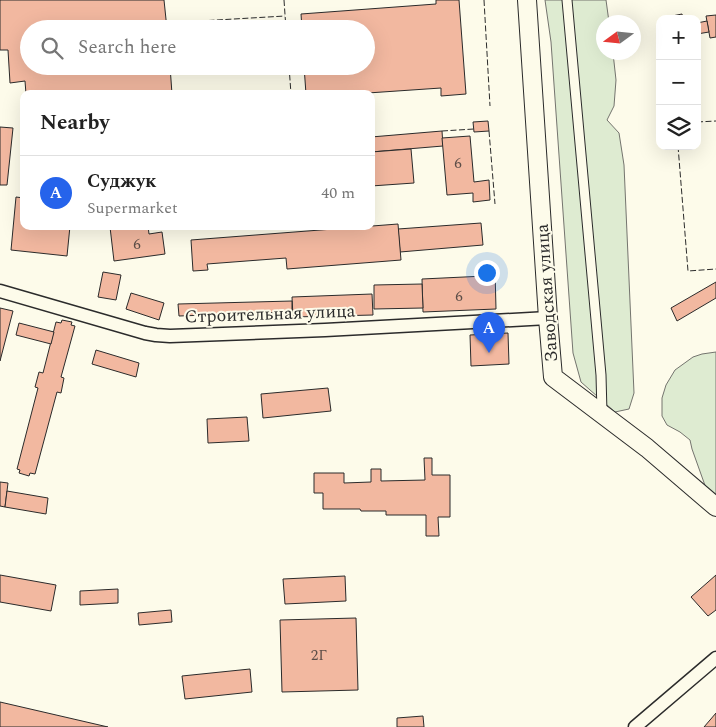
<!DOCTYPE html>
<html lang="en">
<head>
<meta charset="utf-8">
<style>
  :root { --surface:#fff; --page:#f2f2f2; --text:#222; --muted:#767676; --line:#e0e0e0; --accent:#2563eb }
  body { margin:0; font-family:Spectral,serif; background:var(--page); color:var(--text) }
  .controls { position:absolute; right:15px; top:15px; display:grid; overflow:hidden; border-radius:10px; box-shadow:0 5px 20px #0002 }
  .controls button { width:45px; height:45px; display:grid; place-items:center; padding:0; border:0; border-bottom:1px solid var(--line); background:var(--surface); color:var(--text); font:25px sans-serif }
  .compass { position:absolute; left:596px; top:15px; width:45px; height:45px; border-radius:50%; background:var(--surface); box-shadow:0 5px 20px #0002; rotate:255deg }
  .you { position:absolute; left:486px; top:272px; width:18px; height:18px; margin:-12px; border:4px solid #fff; border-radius:50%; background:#1a73e8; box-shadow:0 0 0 8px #1a73e833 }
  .badge { display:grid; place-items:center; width:32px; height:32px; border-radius:50%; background:var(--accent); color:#fff; font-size:16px; font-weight:700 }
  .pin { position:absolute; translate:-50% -41px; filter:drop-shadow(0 1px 2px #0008) }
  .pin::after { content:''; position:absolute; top:26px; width:18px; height:15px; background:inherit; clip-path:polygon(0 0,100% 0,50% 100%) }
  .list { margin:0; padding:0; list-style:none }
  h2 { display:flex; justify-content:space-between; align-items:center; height:65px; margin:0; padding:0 20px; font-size:21px }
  h2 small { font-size:16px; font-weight:400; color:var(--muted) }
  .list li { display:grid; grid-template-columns:32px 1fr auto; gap:15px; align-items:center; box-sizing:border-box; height:75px; padding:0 20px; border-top:1px solid var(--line) }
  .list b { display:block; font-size:19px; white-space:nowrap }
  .list p { margin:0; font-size:16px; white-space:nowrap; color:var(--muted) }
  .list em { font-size:16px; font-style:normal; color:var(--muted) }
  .icon { flex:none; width:28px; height:28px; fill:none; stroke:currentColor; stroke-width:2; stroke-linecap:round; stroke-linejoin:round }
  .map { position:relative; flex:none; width:716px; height:727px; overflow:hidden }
  .search { position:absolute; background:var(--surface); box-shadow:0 5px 20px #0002; left:20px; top:20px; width:355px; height:55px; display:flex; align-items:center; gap:12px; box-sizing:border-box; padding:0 18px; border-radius:28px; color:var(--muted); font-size:19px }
  .panel { position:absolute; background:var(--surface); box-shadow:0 5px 20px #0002; left:20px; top:90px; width:355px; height:140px; border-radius:10px }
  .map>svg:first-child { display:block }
  .green { fill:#deebd1; stroke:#74746e }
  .building { fill:#f2b8a0; stroke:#2b2b2b }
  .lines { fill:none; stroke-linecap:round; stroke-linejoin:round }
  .pedestrian-casing { stroke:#2b2b2b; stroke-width:11 }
  .minor-casing { stroke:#2b2b2b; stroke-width:15 }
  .secondary-casing { stroke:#2b2b2b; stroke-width:20 }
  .pedestrian { stroke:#fdfbea; stroke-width:9 }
  .minor { stroke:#fdfbea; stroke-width:12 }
  .secondary { stroke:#fdfbea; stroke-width:18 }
  .fence { stroke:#2b2b2b; stroke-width:1; stroke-dasharray:6 2.5; stroke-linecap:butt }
  .labels { text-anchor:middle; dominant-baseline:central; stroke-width:4; stroke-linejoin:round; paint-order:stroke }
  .number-label { font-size:15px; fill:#5d4e48 }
  .street-label { font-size:18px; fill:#2b2b2b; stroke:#fdfbea }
</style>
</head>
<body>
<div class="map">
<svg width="716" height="727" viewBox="0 0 716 727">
  <rect width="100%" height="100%" fill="#fdfbea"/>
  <!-- green -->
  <g class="green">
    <path d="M545 0H606L609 22H604V52L613 53 616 80 614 106 607 120 619 133 624 165 634 393 629 409 615 412 581 382 573 353 551 42Z"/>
    <path d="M716 352V497L707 491 692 449 690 440 680 432 667 425 662 416V398L666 385 675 370 693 357 702 354Z"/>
  </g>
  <!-- building -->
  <g class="building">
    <path d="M0 0H164L167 29H29V66H170L172 94H26L25 81 10 83 8 50H0Z"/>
    <path d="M436 0H459L466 94 441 96V88L353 94H306L304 66H366V29H302L301 14 436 4Z"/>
    <path d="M682 14 683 19H667V17Z"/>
    <path d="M716 15V37L710 38 706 16Z"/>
    <path d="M707 21 709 32 697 34V23Z"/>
    <path d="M488 121 489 131 474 132 473 122Z"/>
    <path d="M0 127 13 128 7 185H0Z"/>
    <path d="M442 131 443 146 371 152V137Z"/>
    <path d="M470 136 474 182 489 180 490 200 473 202V193L447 195 442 138Z"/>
    <path d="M411 149 414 183 371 186V152Z"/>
    <path d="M16 197 24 198V226H70L67 256 11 250Z"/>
    <path d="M481 223 483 245 400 252 398 229Z"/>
    <path d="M398 224 401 260 287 269 286 258 207 264 208 270 193 271 191 240Z"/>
    <path d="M117 226H148L149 234 162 232 165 254 114 261 110 227Z"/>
    <path d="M485 270H495L496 309 423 312 422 279 485 276Z"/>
    <path d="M103 272 121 275 116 300 98 297Z"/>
    <path d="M716 282V298L677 321 671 308Z"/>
    <path d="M422 284 423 308 374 309V285Z"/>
    <path d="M131 293 164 303 159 320 126 309Z"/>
    <path d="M372 294 373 315 293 317 292 297Z"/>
    <path d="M292 301V312L179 316 178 304Z"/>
    <path d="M0 308 13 311 0 361Z"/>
    <path d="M62 320 72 322 71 325 75 326 61 377 64 378 61 393 57 392 35 474 30 473 29 476 19 473 20 470 17 469 38 388 35 387 39 372 43 373 56 322 61 323Z"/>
    <path d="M19 323 54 332 51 344 16 335Z"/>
    <path d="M508 333 509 364 471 366 470 335Z"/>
    <path d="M96 350 139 363 136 377 92 364Z"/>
    <path d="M328 388 331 411 263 418 261 394Z"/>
    <path d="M247 417 249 441 208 443 207 419Z"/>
    <path d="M424 458H432V475H450V517H438L439 536H426V515H386V511H361L360 509H323V493H314V473H344V483L371 482V469H381V481L425 480Z"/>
    <path d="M0 482 8 483 5 507 0 506Z"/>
    <path d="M7 491 48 498 46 514 5 507Z"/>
    <path d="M0 575 56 585 51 611 0 602Z"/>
    <path d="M716 575V610L708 616 691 597Z"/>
    <path d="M345 576 346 601 285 604 283 579Z"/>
    <path d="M118 589V603L80 605V591Z"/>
    <path d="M171 610 172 622 139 625 138 613Z"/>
    <path d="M356 618 358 690 282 692 280 620Z"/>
    <path d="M250 669 252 692 185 699 182 676Z"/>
    <path d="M0 702 108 727H0Z"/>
    <path d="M716 713V727H704Z"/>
    <path d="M423 716 424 727H397V718Z"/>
  </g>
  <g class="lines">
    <!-- pedestrian casing -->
    <g class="pedestrian-casing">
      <path id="pedestrian" d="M567 0 601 375 602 413"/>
    </g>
    <!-- minor casing -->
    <g class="minor-casing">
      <g id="minor">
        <path d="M0 291 145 333 156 335 170 336 325 330 548 318"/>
        <path d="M635 727 716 658"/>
      </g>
    </g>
    <!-- secondary casing -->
    <g class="secondary-casing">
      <path id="secondary" d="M527 0 548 318 553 377 647 448 716 507"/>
    </g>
    <!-- pedestrian -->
    <use href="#pedestrian" class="pedestrian"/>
    <!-- minor -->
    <use href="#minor" class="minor"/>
    <!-- secondary -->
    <use href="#secondary" class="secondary"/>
    <!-- fence -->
    <g class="fence">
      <path d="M284 0 286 29"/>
      <path d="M484 0 490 106"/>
      <path d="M166 23 285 16"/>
      <path d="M289 66 291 94"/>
      <path d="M697 122 716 121"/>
      <path d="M442 131 474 129"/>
      <path d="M489 131 495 204"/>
      <path d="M678 146 688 271 716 269"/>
    </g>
  </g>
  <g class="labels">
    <!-- number labels -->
    <g class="number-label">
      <text x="458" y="163">6</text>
      <text x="137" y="244">6</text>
      <text x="459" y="296">6</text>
      <text x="319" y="655">2Г</text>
    </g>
    <!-- street labels -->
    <g class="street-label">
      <text transform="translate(547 293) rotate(-94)">Заводская улица</text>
      <text transform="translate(270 314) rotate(-2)">Строительная улица</text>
    </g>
  </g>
</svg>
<div class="controls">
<button>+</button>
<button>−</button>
<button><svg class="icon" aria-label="layers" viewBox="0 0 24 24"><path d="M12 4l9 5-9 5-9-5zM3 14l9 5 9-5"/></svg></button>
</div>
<svg class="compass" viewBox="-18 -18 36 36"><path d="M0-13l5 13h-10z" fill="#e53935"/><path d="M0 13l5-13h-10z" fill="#767676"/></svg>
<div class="you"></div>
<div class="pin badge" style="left:489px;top:353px">A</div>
<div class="search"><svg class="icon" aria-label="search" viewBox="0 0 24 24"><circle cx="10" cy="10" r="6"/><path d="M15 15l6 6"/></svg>Search here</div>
<section class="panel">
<h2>Nearby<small></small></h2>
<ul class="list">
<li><span class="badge">A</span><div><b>Суджук</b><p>Supermarket</p></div><em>40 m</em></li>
</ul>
</section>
</div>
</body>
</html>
